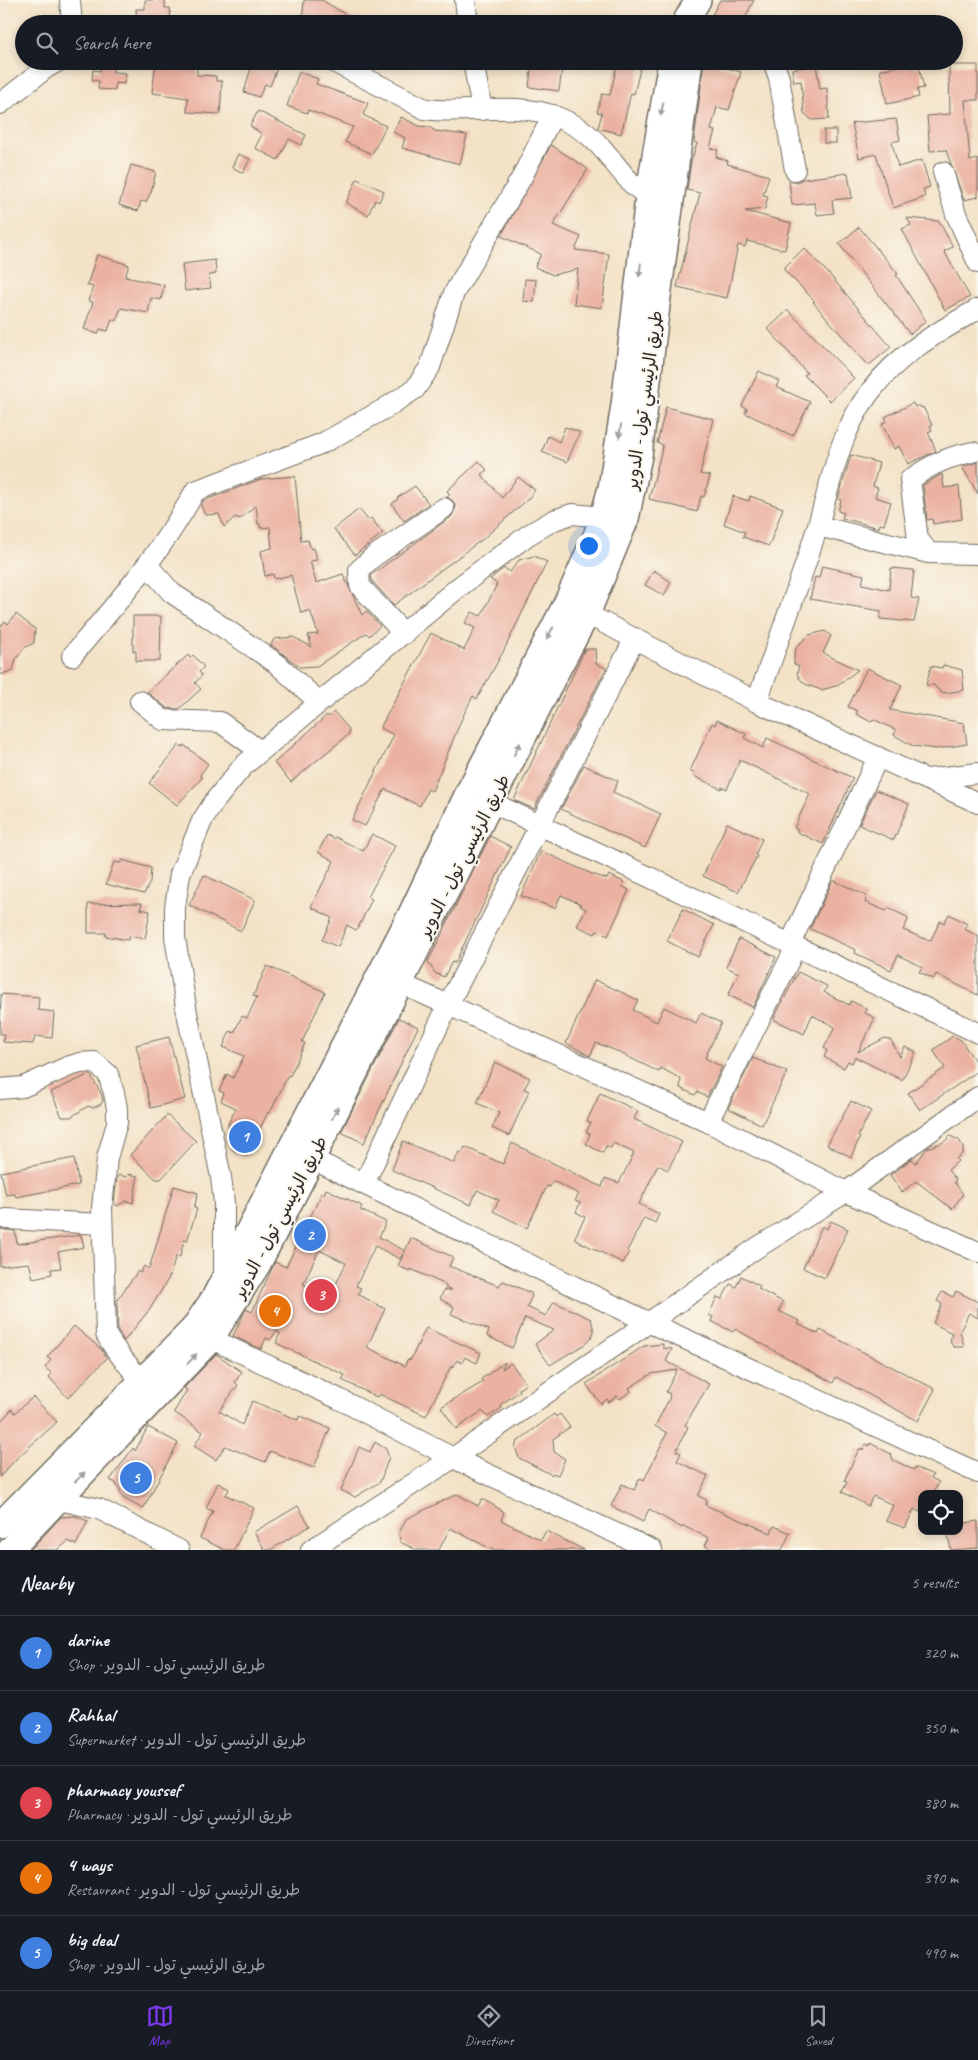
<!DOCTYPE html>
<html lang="en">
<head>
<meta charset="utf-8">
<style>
  :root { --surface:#171b24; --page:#20242c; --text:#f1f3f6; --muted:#9ea1a6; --line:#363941; --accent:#7c3aed }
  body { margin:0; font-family:Caveat,"Playpen Sans Arabic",sans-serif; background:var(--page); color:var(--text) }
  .controls { position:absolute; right:15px; bottom:15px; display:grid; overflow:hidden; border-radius:10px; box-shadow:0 2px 8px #0003 }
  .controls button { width:45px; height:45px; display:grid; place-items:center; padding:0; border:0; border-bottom:1px solid var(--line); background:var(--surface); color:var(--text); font:25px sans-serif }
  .you { position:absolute; left:588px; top:545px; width:18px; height:18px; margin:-12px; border:4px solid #fff; border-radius:50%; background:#1a73e8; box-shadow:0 0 0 8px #1a73e833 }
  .badge { display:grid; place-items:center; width:32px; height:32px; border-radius:50%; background:var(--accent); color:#fff; font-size:16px; font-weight:700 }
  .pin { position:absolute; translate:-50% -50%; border:2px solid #fff; box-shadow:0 1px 5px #0006 }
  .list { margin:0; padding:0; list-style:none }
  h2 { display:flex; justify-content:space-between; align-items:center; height:65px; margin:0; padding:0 20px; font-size:21px }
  h2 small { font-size:16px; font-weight:400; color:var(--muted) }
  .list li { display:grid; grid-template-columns:32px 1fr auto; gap:15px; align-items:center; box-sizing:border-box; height:75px; padding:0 20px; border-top:1px solid var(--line) }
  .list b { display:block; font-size:19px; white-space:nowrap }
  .list p { margin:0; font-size:16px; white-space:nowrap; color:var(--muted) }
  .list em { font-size:16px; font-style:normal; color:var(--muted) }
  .icon { flex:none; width:28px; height:28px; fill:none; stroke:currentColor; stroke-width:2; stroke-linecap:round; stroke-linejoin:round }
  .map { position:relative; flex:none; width:978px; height:1550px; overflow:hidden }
  .search { position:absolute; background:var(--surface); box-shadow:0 2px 8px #0003; left:15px; right:15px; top:15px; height:55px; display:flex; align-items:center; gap:12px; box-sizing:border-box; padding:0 18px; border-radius:28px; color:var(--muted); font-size:19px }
  .sheet { height:440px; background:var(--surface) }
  nav { display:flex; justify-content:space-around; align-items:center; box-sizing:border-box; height:70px; border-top:1px solid var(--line); background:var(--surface); font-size:14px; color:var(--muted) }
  nav a { display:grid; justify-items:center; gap:2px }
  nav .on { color:var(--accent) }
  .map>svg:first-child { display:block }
  .building { fill:#ebb2a2; fill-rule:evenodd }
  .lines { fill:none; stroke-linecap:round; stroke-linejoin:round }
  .minor-casing { stroke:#716b61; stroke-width:22 }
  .major-casing { stroke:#716b61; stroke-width:28 }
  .minor { stroke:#fff; stroke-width:20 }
  .major { stroke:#fff; stroke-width:25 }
  .oneway { fill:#a0a0a0 }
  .labels { text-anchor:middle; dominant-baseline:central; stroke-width:4; stroke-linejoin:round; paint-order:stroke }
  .street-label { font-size:18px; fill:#2b2b2b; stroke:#fbf7ec }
</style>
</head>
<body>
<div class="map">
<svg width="978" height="1550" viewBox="0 0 978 1550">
  <rect width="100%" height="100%" fill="#fbf7ec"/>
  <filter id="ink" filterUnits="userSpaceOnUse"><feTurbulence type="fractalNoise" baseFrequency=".02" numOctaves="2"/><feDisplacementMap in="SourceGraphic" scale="10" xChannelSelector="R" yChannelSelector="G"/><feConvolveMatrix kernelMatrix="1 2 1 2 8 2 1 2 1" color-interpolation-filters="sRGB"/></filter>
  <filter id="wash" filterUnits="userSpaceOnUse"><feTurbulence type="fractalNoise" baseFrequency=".0096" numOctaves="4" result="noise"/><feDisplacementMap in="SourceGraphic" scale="20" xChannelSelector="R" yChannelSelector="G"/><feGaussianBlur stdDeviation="1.12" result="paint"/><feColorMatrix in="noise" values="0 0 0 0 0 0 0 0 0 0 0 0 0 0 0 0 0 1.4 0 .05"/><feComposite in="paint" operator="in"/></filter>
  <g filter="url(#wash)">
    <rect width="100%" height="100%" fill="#f3e2c6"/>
    <g id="blocks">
      <!-- building -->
      <g class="building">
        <path d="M145 0H165V8H170L171 24H137L136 9H145Z"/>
        <path d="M304 0H322L361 24H302Z"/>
        <path d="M720 0H754L742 24H707Z"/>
        <path d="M101 61H114L113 72 126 73 124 84 115 83V90L98 89 99 81 92 80 93 70 100 71Z"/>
        <path d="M253 61H280L270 86 265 84 259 97 244 92Z"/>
        <path d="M532 61H563L559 91 529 87Z"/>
        <path d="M618 61H642L634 94 631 93 621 134 598 128 602 113 597 112 602 94 610 95Z"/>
        <path d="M704 61 741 72 729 110 717 107 711 130 715 131 710 148 718 150 716 157 728 161 727 164 769 176 763 195 768 196 765 209 745 211 791 223 785 250 747 241 745 247 738 245 727 298 677 287 700 193 687 190 691 162 697 143 694 142Z"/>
        <path d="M156 62 174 66 197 67V75L216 76V81H222L220 114 187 112 188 98 152 93Z"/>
        <path d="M911 63 912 68 919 66 924 88 917 89 919 97 887 104 880 70Z"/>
        <path d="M816 65 820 89 827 88 829 119 812 120 804 113 801 81 794 82 792 69Z"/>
        <path d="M949 65H978V100H965L970 161 978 159V197L964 200 946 150 930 151 927 116 950 114Z"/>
        <path d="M299 72 318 79 316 84 368 103 363 115 386 126 372 154 345 142 353 127 308 110 307 113 287 106Z"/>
        <path d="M258 111 306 135 301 145 289 139 278 160 255 148 262 134 250 126Z"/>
        <path d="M401 117 419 126 429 127 435 131 467 135 460 164 402 148 405 138 393 132Z"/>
        <path d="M896 119 900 140 892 142 898 167 922 160 930 187 923 189 925 197 893 208 876 154 859 158 852 123Z"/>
        <rect x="824" y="130" width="12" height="13"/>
        <path d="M551 145 588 169 553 225 581 237 575 250 609 254 602 308 574 304 578 269 553 275 535 267 541 254 501 236Z"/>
        <path d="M238 154 250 159 243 173 232 167Z"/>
        <path d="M131 165 156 172 151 192 146 202 141 201 138 211 119 205Z"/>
        <path d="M848 173 852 198 832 200 834 213 817 215 815 203 792 205 789 181 797 182 803 179Z"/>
        <path d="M357 179 384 191 379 202 375 200 368 215 346 203Z"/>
        <path d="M907 218 939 221 953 247 944 251 970 297 945 310 902 229 911 225Z"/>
        <path d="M859 227 898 274 896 275 926 321 910 334 839 244Z"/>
        <path d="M804 248 829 274 891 347 868 366 813 302 815 301 783 269Z"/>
        <path d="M97 255 129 265 125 277 164 285 161 300 151 298 148 313 121 308 116 321 112 319 108 331 100 329 98 334 84 329 93 302 88 301 93 287 87 285Z"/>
        <path d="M215 260 216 274 209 275 211 288 185 291 182 264Z"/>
        <path d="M525 279 536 280 534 302 523 301Z"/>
        <path d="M788 310 854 378 830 401 804 375 807 373 768 329Z"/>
        <path d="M759 371 779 381 776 387 810 402 793 436 745 413 747 409 742 406Z"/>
        <path d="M913 403 915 407 919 405 921 408 923 407 932 425 930 426 932 430 928 432 936 451 908 464 899 446 894 449 882 424 887 421 885 417Z"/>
        <path d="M666 407 713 419 700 474 710 476 704 497 701 496 697 512 649 499 663 445 657 443Z"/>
        <path d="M565 427 580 432 567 462 542 452 548 436 559 442Z"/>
        <path d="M851 455 879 463 873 486 878 488 875 497 891 502 884 525 880 524 879 528 842 518 844 513 838 511 841 500 838 499Z"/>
        <path d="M479 461 487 470 481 474 502 498 518 477 535 490 527 500 484 538 394 605 372 581 371 575 451 517 456 507 453 501 447 497 450 494 447 491Z"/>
        <path d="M978 462V494L962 467Z"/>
        <path d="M942 474 944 488 959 486 962 519 933 524 932 519 927 520 923 485Z"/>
        <path d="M295 476 301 541 308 540 311 549 314 548 317 560 310 561 316 583 343 574 362 615 366 611 380 626 369 636 366 633 317 666 300 667 271 645 274 639 293 637 312 647 308 635 318 634 310 610 301 613 291 575 274 579 273 574 265 576 261 551 272 548 270 527 260 528V524H258L256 505 240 519 235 517 224 527 219 514 205 515 201 505 203 501 261 479Z"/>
        <path d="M415 486 429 504 404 521 392 504 398 499 397 498Z"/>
        <path d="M733 496 749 501 750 496 783 508 769 546 743 537 745 532 724 524Z"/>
        <path d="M359 509 368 520 371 518 383 533 355 555 334 529Z"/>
        <path d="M534 556 547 562 503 652 477 699 473 696 463 716 432 791 428 789 420 806 385 789 365 826 352 820 394 735 380 728 431 633 464 650 475 628 465 623 472 612 481 616 497 584 490 579 504 568 510 572 519 560Z"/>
        <path d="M822 566 864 575 862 584 889 590 891 568 914 570 911 598 919 599 914 622 880 619 881 611 810 599 815 577 819 578Z"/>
        <path d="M654 570 671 582 664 596 645 585Z"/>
        <path d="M16 614 35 629 34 643 24 648 16 659 13 670 0 675V627L5 621 8 624Z"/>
        <path d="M133 616H161L160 661H136V651H133Z"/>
        <path d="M825 631 831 636 823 653 858 670 836 686 821 690 805 684 799 678 797 673 799 667 794 664V654L797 646 809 635Z"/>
        <path d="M585 649H595L596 664 606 668 534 809 514 800Z"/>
        <path d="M188 655 190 658 193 655 204 667 199 672 202 675 195 683 201 689 179 709 167 708 147 692Z"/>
        <path d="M943 665 962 670 964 690 946 693 940 692 934 685H926L931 666 942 668Z"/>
        <path d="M867 668 902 685 890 710 964 723 967 744 936 749 913 746 894 735 896 730 873 719 871 722 856 714 858 711 848 707Z"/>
        <path d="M334 712 349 729V734L291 782 274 763 327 715 329 717Z"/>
        <path d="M717 720 746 734 744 738 763 748 767 738 853 778 823 844 797 832 798 830 794 828 810 794 740 760 727 789 722 787 721 789 694 776 695 774 690 771 712 723 715 725Z"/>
        <path d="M179 745 183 747 184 745 208 764 200 775 202 778 177 805 149 783Z"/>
        <path d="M584 765 618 781 613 792 661 814 645 848 561 809Z"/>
        <path d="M876 790 909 804 894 840 859 825Z"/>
        <path d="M727 823 762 839 755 855 757 856 738 892 703 876Z"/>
        <path d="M372 834 395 846 368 897 372 899 358 928 356 930 347 925 338 947 322 940 332 918 311 907 334 861 318 852 327 835 334 839 335 837 363 851Z"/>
        <path d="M490 836 511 847 455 963 452 962 444 977 435 973 428 962Z"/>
        <path d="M541 851 592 874 607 879 609 875 624 882 622 886 629 890 608 936 597 931 595 934 577 926 586 909 580 906 581 904 561 895 555 908 521 896Z"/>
        <path d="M122 860 151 868 150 882 144 894 106 884 114 862 121 863Z"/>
        <path d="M204 875 255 900 241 931 189 905Z"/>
        <path d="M833 880 867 896 865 902 886 911 888 908 907 917 908 920 903 930 925 939 931 940 940 921 944 923 949 914 967 924 964 929 978 936V995L936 974 934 979 919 972 922 967 898 955 891 970 855 953 856 950 810 929Z"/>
        <path d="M142 903 140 909 150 911 145 939 129 936 128 940 105 936 106 933H88V904Z"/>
        <path d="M683 909 714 925 698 957 667 941Z"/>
        <path d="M739 939 776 957 753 1007 728 995 739 973 726 967Z"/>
        <path d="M267 966 325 992 302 1042 305 1043 290 1076 288 1075 270 1113 268 1112 247 1156 233 1150 228 1124 236 1108 221 1101 224 1093 219 1091 227 1074 233 1078 244 1056 223 1047 230 1031 234 1033 242 1016 247 1018 257 997 253 996Z"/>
        <path d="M798 972 827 986 824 992 849 1005 851 1001 867 1009 865 1013 875 1018 858 1052 885 1038 891 1040 900 1057 905 1047 916 1052 902 1080 855 1057 852 1063 848 1061 844 1068 824 1057 827 1050 824 1048 835 1027 812 1015 804 1034 775 1020 774 1018Z"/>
        <path d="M595 980 638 1000 633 1010 657 1022 664 1007 696 1023 701 1013 721 1023 705 1058 722 1067 707 1097 697 1092 695 1095 680 1088 681 1079 661 1068 659 1072 614 1050 596 1043 590 1056 566 1043Z"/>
        <path d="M1 994 39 997 38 1010 54 1012 52 1038 35 1036 33 1044 3 1042 4 1034H0Z"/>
        <path d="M399 1018 418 1027 364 1143 341 1132Z"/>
        <path d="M953 1036 961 1040 978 1066V1071L920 1110 908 1093 945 1068 933 1050Z"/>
        <path d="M169 1037 185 1099 151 1108 136 1045Z"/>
        <path d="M753 1058 787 1072 762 1125 728 1108Z"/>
        <path d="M495 1062 530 1078 524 1089 529 1091 509 1136 492 1128 499 1113 477 1103Z"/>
        <path d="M90 1074 101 1093 103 1101 101 1104 93 1108 88 1106 71 1117H62L51 1092Z"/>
        <path d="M600 1093 638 1111 634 1119 682 1142 668 1170 658 1165 639 1204 659 1214 655 1223 644 1218 627 1251 629 1252 623 1263 574 1239 585 1217 576 1212 580 1203 575 1201 579 1194 553 1181 550 1187 547 1186 527 1228 493 1211 499 1200 477 1190 471 1205 392 1170 403 1141 454 1163 459 1152 462 1153 465 1147 503 1164 512 1143 602 1187 605 1178 619 1183 634 1153 613 1143 611 1148 606 1146 603 1153 586 1144 590 1134 586 1132 591 1123 587 1121Z"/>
        <path d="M851 1101 871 1111 858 1136 860 1137 851 1157 827 1145Z"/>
        <path d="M167 1115 196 1141 161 1179H156L130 1155Z"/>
        <path d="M950 1136 959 1140 963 1147V1153L956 1159 958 1161 948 1170 956 1180 954 1182 963 1194 952 1209 916 1181 902 1192 890 1175 912 1159 916 1163 927 1148 944 1142Z"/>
        <path d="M74 1158 79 1185 16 1197 15 1194 6 1195 1 1172Z"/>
        <path d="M128 1174 138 1176 133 1203 126 1201 117 1206 114 1203 117 1177 119 1175 127 1177Z"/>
        <path d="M174 1186 198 1193 194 1208 197 1209 187 1241 184 1240 180 1257 176 1256 170 1276 150 1309 124 1341 118 1331 117 1300 138 1271 140 1273 144 1266 149 1269Z"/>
        <path d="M326 1189 362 1206 360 1210 386 1222 379 1237 405 1251 400 1259 375 1246 356 1286 361 1288 358 1294 385 1309 367 1347 405 1366 407 1360 411 1359 426 1328 481 1353 477 1363 465 1357 462 1363 457 1360 453 1368 451 1366 426 1416 379 1394 377 1397 342 1380 345 1375 276 1343 280 1333 277 1331 270 1340 266 1338 261 1349 233 1336 246 1309 252 1312 275 1262 286 1267 322 1193 324 1194ZM319 1250 346 1263 330 1297 303 1284Z"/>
        <path d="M831 1221 848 1229 825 1278 803 1268 822 1226 827 1229Z"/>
        <path d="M0 1229 15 1231 17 1244 81 1235 84 1247 58 1252 61 1268 51 1269 52 1274 33 1278 29 1263 0 1266Z"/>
        <path d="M411 1238 453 1257 449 1266 499 1286 503 1281 531 1293 532 1296 527 1307 546 1316 554 1302 591 1319 594 1331 591 1338 585 1344 550 1365 535 1344 554 1330 525 1318 512 1348 487 1336 489 1330 451 1314 454 1307 440 1299 444 1290H452L445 1287 446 1285 411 1269 410 1271 398 1266Z"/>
        <path d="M741 1276 760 1286 758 1289 783 1302 779 1311 800 1321 798 1324 818 1334 820 1330 935 1389 918 1421 836 1377 833 1383 735 1329 733 1332 711 1321 713 1317 709 1315 717 1297 722 1299 730 1284 736 1287Z"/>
        <path d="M956 1291 978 1302V1318L969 1313 960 1331 964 1347H954L950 1342 952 1333 933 1323 942 1304 937 1301 942 1292 953 1297Z"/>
        <path d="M74 1326 101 1349 107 1358 68 1398 49 1377 52 1374 45 1367 51 1360 47 1357Z"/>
        <path d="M663 1344V1348L672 1349 666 1361 709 1384 685 1425 688 1427 676 1451 681 1453 677 1461 708 1476 698 1496 707 1500 705 1505 771 1533 774 1526 790 1533 782 1550H714L705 1546 709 1538 683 1526 682 1528 649 1509 643 1522 611 1506 622 1484 634 1490 640 1478 644 1480 667 1433 655 1426 669 1399 670 1394 666 1392 677 1370 651 1374 629 1388 631 1391 620 1399 617 1396 609 1402 607 1399 601 1404 586 1384 644 1346Z"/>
        <path d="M216 1354 242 1372 235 1382 238 1385 219 1411 242 1425 252 1401 298 1420 299 1416 330 1428 314 1468 270 1451 265 1462 225 1446 216 1460 194 1446 203 1432 174 1412 187 1390 184 1388Z"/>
        <path d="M505 1362 502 1369 511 1363 526 1384 519 1389 520 1391 500 1405 502 1408 488 1417 482 1411 456 1429 441 1407 483 1382 481 1379Z"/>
        <path d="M33 1397 57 1422 17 1458 0 1477V1422L12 1409 15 1413Z"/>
        <path d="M554 1414 556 1417 560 1414 570 1427 553 1439 554 1452 565 1459 558 1475 553 1473 552 1475 519 1458 515 1447 517 1442Z"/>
        <path d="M148 1427 178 1443 143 1509 123 1498 116 1483 110 1480 133 1448 135 1451Z"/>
        <path d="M375 1442 386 1449 389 1457 380 1482 355 1497 341 1490 359 1447 370 1452Z"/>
        <path d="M870 1443 891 1454 893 1460 914 1470 915 1467 933 1475 931 1478 939 1482 933 1494H922V1513L914 1509 905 1528 886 1521 893 1505 873 1496 868 1506 842 1492 847 1482 844 1481 859 1449 863 1450 866 1444 869 1446Z"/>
        <path d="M218 1483 229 1489 226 1495 254 1508 234 1550H225L200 1538 213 1511 206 1508Z"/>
        <path d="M457 1494 478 1506 482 1499 493 1505 504 1512 501 1520 541 1540 546 1531 584 1550H493L450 1528 439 1550H417L400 1542 399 1533 406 1519Z"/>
        <path d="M298 1506 310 1526 270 1550H265L254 1532Z"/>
        <path d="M75 1516 88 1521 76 1545 68 1541 58 1550H30L61 1517Z"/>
        <path d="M978 1521V1548L951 1550 947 1531H959V1524Z"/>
      </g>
    </g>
  </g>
  <g filter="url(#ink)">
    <use href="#blocks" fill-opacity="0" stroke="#716b61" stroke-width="1"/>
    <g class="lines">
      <!-- minor casing -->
      <g class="minor-casing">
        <g id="minor">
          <path d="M70 0 72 24"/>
          <path d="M465 0 468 24"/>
          <path d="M332 61 425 109C468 115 513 101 554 116 571 122 587 132 599 145 618 164 632 195 660 198"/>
          <path d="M473 61 482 110"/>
          <path d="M773 61 779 78 795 170"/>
          <path d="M0 104 46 68 59 61"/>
          <path d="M943 172 956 214 978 263"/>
          <path d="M818 526 929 553 978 554"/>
          <path d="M929 553 918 539 910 480C928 466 950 456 973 452"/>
          <path d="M148 566 172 593 276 663 319 702"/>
          <path d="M575 608 757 702 978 803"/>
          <path d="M404 634 360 586 359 570 373 557 444 508"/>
          <path d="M72 656C117 603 162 552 195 491L323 443 384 409 415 389 430 367 454 293 522 177 553 115"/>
          <path d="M140 701 163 720 220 722 260 751"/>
          <path d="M757 702C777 643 800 584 818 525 832 479 840 431 870 392 898 354 938 332 978 309"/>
          <path d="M928 779 978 773"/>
          <path d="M491 802 978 1033"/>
          <path d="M790 944 878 757"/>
          <path d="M386 977 708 1122 846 1192 978 1252"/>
          <path d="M0 1089 23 1087 67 1067 80 1063 94 1062 108 1074 114 1093 117 1108V1123L107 1158 102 1208 106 1334C114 1351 130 1366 142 1382"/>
          <path d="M708 1122 796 947"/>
          <path d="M312 1159 650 1323 978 1473"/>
          <path d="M364 1184 448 1005 635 638"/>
          <path d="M6 1219 102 1224"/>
          <path d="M224 1279V1203L221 1177 187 1013 175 937V907L180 874 202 821 214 802 243 766 459 587 528 535 554 520 572 514 603 517"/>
          <path d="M199 1333 339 1399 453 1458 652 1550"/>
          <path d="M46 1497 99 1509 179 1550"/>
          <path d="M311 1550 453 1458 755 1249 846 1192 978 1097"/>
        </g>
      </g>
      <!-- major casing -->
      <g class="major-casing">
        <g id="major">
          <path d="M684 24 698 0"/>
          <path d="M0 1525 193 1329 214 1298 411 914 468 793 566 604 601 524 611 488 624 405 648 197 671 61"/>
          <path d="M10 1550 210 1340 258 1264 312 1159 552 680 587 614 626 519 639 456 658 297 690 61"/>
        </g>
      </g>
      <!-- minor -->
      <use href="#minor" class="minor"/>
      <!-- major -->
      <use href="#major" class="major"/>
    </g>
    <!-- one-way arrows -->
    <defs><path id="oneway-solid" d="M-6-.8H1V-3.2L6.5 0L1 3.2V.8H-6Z" transform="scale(1.25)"/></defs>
    <g class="oneway">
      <use href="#oneway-solid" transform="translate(662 109) rotate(101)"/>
      <use href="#oneway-solid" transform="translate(640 270) rotate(97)"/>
      <use href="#oneway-solid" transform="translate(620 431) rotate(99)"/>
      <use href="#oneway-solid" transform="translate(550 633) rotate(119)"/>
      <use href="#oneway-solid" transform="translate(517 749) rotate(-64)"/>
      <use href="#oneway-solid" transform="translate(335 1113) rotate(-64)"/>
      <use href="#oneway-solid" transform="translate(192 1359) rotate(-47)"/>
      <use href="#oneway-solid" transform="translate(80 1477) rotate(-45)"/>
    </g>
  </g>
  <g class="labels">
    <!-- street labels -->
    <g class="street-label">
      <text transform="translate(644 400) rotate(-82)">طريق الرئيسي تول - الدوير</text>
      <text transform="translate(464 856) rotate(-63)">طريق الرئيسي تول - الدوير</text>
      <text transform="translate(280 1217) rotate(-62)">طريق الرئيسي تول - الدوير</text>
    </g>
  </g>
</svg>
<div class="controls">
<button><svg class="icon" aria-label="locate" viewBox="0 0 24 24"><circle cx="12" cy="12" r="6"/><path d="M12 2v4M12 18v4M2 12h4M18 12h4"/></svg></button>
</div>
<div class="you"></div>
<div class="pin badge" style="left:245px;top:1137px;background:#3f7fe0">1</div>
<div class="pin badge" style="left:310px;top:1235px;background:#3f7fe0">2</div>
<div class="pin badge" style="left:321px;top:1295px;background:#e0444e">3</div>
<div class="pin badge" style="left:275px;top:1311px;background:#e8710a">4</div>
<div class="pin badge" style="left:136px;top:1478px;background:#3f7fe0">5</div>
<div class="search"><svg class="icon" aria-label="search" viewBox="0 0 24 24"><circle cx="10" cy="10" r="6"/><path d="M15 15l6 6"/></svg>Search here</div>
</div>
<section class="sheet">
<h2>Nearby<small>5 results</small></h2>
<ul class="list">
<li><span class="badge" style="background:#3f7fe0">1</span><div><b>darine</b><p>Shop · طريق الرئيسي تول - الدوير</p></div><em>320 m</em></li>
<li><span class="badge" style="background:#3f7fe0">2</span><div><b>Rahhal</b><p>Supermarket · طريق الرئيسي تول - الدوير</p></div><em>350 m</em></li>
<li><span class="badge" style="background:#e0444e">3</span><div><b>pharmacy youssef</b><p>Pharmacy · طريق الرئيسي تول - الدوير</p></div><em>380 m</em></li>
<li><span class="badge" style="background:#e8710a">4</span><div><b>4 ways</b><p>Restaurant · طريق الرئيسي تول - الدوير</p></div><em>390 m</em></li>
<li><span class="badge" style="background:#3f7fe0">5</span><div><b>big deal</b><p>Shop · طريق الرئيسي تول - الدوير</p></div><em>490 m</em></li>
</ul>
</section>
<nav>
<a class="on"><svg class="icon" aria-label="map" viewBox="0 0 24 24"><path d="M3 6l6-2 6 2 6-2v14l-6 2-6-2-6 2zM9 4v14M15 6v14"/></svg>Map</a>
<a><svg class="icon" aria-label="directions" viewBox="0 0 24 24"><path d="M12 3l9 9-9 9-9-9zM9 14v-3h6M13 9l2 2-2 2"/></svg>Directions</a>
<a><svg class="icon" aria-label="saved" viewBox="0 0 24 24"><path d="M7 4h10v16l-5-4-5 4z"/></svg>Saved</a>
</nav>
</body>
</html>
